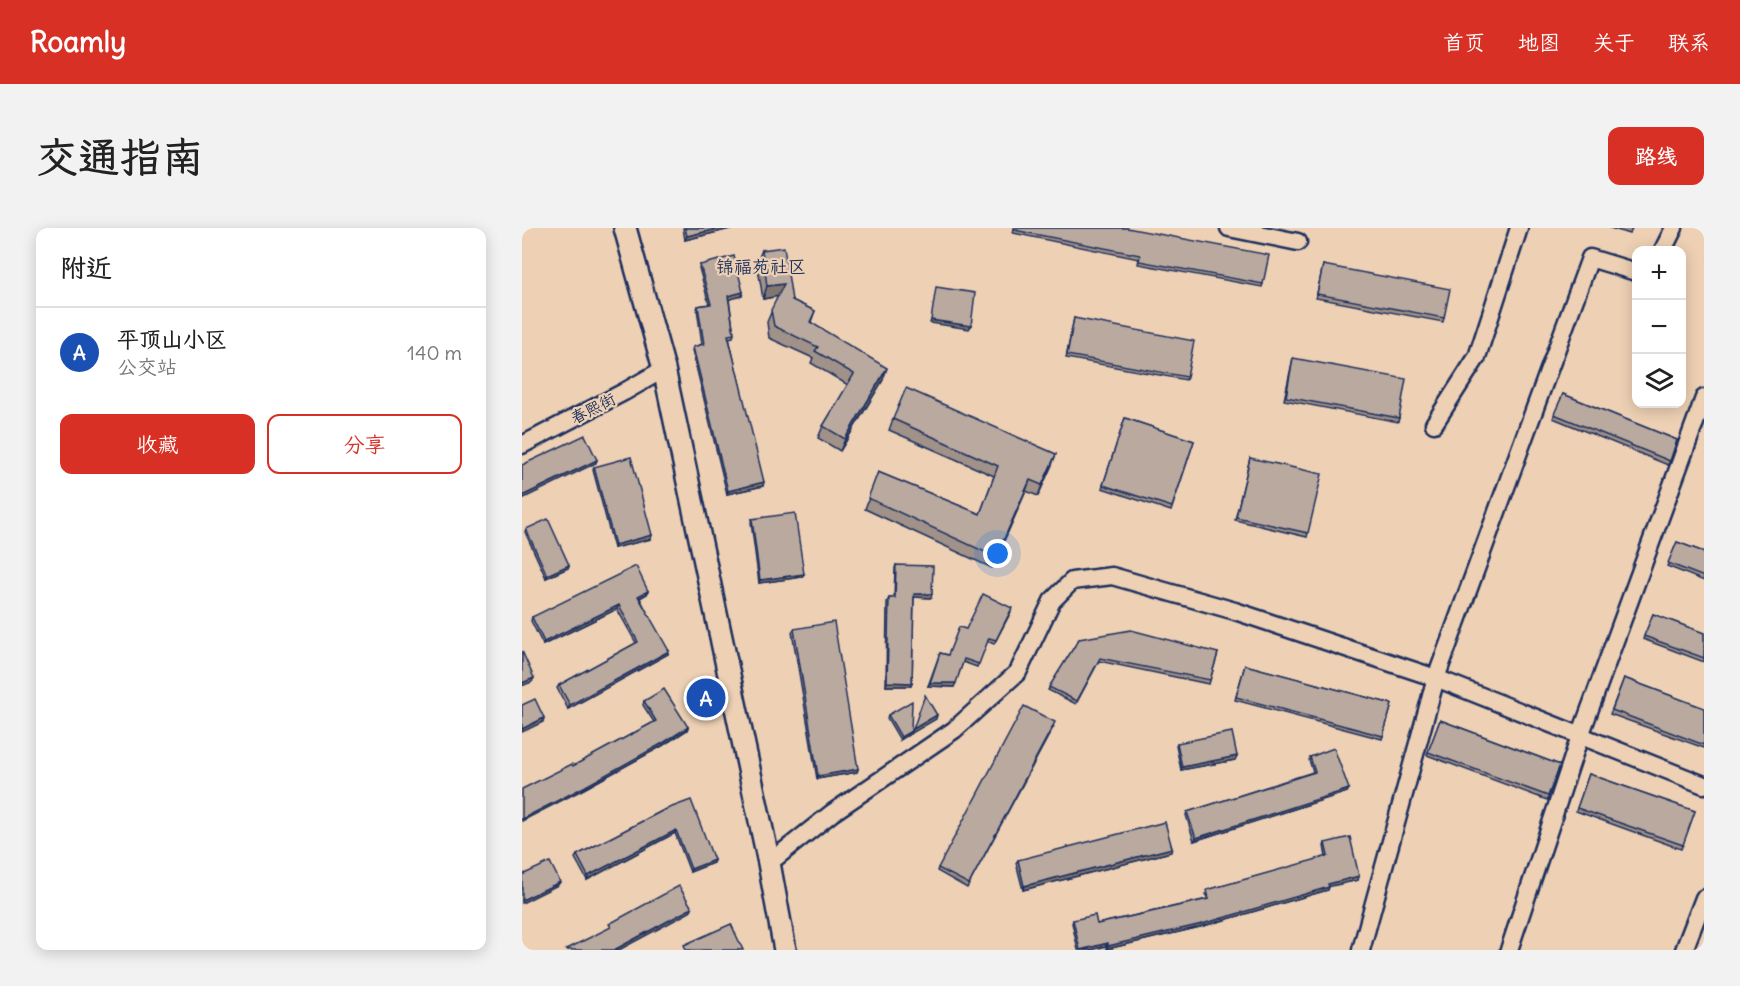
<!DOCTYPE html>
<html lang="zh">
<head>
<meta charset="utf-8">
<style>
  :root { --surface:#fff; --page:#f2f2f2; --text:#222; --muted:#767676; --line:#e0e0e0; --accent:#d93025 }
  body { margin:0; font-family:Delius,"LXGW WenKai TC",sans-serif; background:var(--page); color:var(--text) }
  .controls { position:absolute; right:18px; top:18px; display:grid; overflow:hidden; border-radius:12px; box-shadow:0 3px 15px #0003 }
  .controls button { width:54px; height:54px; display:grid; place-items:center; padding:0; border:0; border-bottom:2px solid var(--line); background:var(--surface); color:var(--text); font:30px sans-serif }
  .you { position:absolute; left:476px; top:326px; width:21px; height:21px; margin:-15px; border:4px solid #fff; border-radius:50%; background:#1a73e8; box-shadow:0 0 0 9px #1a73e833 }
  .badge { display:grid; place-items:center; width:39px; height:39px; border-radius:50%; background:var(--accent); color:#fff; font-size:20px; font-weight:700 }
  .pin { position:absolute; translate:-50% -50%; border:3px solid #fff; box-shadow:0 2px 6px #0006 }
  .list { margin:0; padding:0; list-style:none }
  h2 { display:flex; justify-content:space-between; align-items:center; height:78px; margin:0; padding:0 24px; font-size:26px }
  h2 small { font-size:20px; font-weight:400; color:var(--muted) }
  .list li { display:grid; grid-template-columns:39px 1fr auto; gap:18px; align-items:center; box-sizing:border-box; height:90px; padding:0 24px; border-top:2px solid var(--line) }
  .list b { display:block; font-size:22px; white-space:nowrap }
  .list p { margin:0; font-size:20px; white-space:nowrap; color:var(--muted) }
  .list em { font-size:20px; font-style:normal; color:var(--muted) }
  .actions { display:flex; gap:12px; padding:18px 24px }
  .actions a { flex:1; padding:14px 0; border:2px solid var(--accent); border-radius:12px; text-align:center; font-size:21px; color:var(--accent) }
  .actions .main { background:var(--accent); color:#fff }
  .icon { flex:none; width:33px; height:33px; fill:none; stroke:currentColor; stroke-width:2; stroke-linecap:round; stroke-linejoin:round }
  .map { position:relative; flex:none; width:1182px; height:722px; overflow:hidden; border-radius:12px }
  header { display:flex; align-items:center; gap:36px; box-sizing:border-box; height:84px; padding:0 30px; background:var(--accent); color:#fff }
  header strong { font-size:28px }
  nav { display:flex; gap:33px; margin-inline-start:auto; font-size:21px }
  .intro { display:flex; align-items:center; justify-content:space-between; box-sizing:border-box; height:144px; padding:0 36px }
  h1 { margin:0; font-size:42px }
  .button { padding:15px 27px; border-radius:12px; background:var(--accent); color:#fff; font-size:21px; font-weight:700 }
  main { display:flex; gap:36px; padding:0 36px }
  aside { flex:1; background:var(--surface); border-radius:12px; box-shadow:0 3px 15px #0003 }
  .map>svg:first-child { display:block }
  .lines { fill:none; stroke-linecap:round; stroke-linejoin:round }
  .minor-casing { stroke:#1b2f5e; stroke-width:21 }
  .tertiary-casing { stroke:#1b2f5e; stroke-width:26 }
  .minor { stroke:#eed1b4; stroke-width:16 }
  .tertiary { stroke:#eed1b4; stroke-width:21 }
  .wall { fill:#a09189; stroke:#1b2f5e; stroke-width:1.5 }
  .shaded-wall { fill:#82766f; stroke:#1b2f5e; stroke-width:1.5 }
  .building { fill:#baa99f; stroke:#1b2f5e; stroke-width:1.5 }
  .labels { text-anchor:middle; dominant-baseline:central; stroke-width:4.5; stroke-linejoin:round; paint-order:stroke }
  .street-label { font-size:16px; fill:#1b2f5e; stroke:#eed1b4 }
  .neighbourhood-label { font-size:18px; fill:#1b2f5e; stroke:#eed1b4 }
</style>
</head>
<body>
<header>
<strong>Roamly</strong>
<nav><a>首页</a><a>地图</a><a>关于</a><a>联系</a></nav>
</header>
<div class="intro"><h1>交通指南</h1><a class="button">路线</a></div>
<main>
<aside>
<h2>附近<small></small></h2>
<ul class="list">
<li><span class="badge" style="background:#1a4fb4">A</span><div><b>平顶山小区</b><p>公交站</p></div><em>140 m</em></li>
</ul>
<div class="actions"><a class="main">收藏</a><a>分享</a></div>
</aside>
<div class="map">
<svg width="1182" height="722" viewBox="0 0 1182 722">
  <rect width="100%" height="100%" fill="#eed1b4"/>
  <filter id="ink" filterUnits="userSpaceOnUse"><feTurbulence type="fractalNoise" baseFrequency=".0167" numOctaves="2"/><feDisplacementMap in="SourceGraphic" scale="12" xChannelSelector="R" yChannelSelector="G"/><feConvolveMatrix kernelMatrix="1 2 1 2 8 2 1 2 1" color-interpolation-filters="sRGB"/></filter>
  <g filter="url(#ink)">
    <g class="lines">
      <!-- minor casing -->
      <g class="minor-casing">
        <g id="minor">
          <path d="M707 0 776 14"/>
          <path d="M1141 22 1152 0"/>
          <path d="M912 196 955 129 997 0"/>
          <path d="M0 217 102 164 142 141"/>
          <path d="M247 635 310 585 432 502 496 444 530 373 550 353 590 348 713 383 914 450 1182 557"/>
          <path d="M839 722 914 450 1068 30 1114 44"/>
          <path d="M987 722 1058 508 1182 170"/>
          <path d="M1162 722 1182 670"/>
        </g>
      </g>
      <!-- tertiary casing -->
      <g class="tertiary-casing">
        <path id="tertiary" d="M103 0 142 141 247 635 263 722"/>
      </g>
      <!-- minor -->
      <use href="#minor" class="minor"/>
      <!-- tertiary -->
      <use href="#tertiary" class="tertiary"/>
    </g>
    <!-- wall -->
    <g class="wall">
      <path d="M161 0H212L163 12Z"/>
      <path d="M492 0H605L741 56 740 59 616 36 617 31 491 5Z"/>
      <path d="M1088 0H1110L1108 6Z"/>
      <path d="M240 22 270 72 293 83 289 94 361 152 318 223 296 210 301 198 326 157 289 135 291 130 247 110 245 94 256 68 241 71 235 34Z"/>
      <path d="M178 37 221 64 220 68 207 71 212 106 211 109 207 110 241 258 205 266 170 122 171 119 180 116 175 81 176 78 187 76 177 40Z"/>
      <path d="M801 37 922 90 921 94 794 70Z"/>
      <path d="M552 90 665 149 664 152 544 130Z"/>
      <path d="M771 130 877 190 876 194 762 172Z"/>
      <path d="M1041 166 1155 212 1146 237 1031 190Z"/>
      <path d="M603 190 672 213 649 283 580 260Z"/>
      <path d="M371 191 534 226 516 268 504 263 470 340 343 281 356 244 458 286 472 248 367 202Z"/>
      <path d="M728 230 786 305 785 309 713 292Z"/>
      <path d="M72 239 129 311 92 320 71 242Z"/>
      <path d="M230 291 280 349 237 355 229 294Z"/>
      <path d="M4 301 47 337 46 340 24 350 3 304Z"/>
      <path d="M1155 314 1182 324V353L1145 338Z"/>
      <path d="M374 337 409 370 392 369 390 455 389 458H364L365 374 367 370H372L373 340Z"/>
      <path d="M126 363 125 366 118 370 146 426 46 481 35 460 37 457 114 415 95 381 21 417 9 393 10 389Z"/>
      <path d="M489 384 472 416 465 413 455 439 441 434 432 459 406 458 418 425 426 427 444 401Z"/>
      <path d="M1131 386 1182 405V434L1121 411Z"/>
      <path d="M272 401 336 541 335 544 295 551 270 404Z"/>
      <path d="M557 411 696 425 687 456 577 433 554 476 526 462Z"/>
      <path d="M723 437 870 476 860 511 713 472Z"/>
      <path d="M1102 450 1182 480V520L1088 486Z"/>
      <path d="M122 473 166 499 165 502 140 518 60 562 51 538 132 494 121 477Z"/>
      <path d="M366 487 388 506 378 512 365 490Z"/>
      <path d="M918 492 1038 537 1025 572 905 527Z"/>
      <path d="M532 498 445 660 415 643 416 640Z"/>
      <path d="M655 515 713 532 659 542 654 518Z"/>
      <path d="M788 529 825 564 672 613 664 587 665 584 791 544 787 532Z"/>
      <path d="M1067 546 1173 583 1159 621 1054 583Z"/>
      <path d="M142 582 192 632 191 635 168 644 153 605 65 652 53 630 55 627Z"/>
      <path d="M803 615 837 648 836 652 807 658 806 662 678 699 585 721 584 718 569 722H556L550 695 551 692 575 696 685 671 684 666 685 662 804 629 802 618Z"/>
      <path d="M649 624 501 662 494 635 496 632Z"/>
    </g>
    <!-- shaded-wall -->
    <g class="shaded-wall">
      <path d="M199 0H212L163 12 165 8Z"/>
      <path d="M262 56 257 68 241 71 245 58Z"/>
      <path d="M221 64 220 68 205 72 206 68Z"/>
      <path d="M409 92 449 98 447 101 408 95Z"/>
      <path d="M365 140 361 152 318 223 323 211Z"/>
      <path d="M534 226 530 237 516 268 520 257Z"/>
      <path d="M75 232 74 235 0 271V268Z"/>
      <path d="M508 252 504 263 470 340 474 329Z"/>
      <path d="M242 254 241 258 205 266 206 263Z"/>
      <path d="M130 307 129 311 92 320 93 317Z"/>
      <path d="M47 337 46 340 24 350 25 347Z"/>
      <path d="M282 346 280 349 237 355 238 352Z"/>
      <path d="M126 363 125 366 115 371 116 368Z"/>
      <path d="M392 366H410L409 370 391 369Z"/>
      <path d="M97 377 95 381 21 417 22 414Z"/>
      <path d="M147 423 146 426 46 481 48 477Z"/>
      <path d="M12 450 10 454 0 458V455Z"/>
      <path d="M365 454 390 455 389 458H364Z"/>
      <path d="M408 455H434L432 459 406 458Z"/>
      <path d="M415 487 414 491 390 505 391 501Z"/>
      <path d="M22 490 21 494 0 504V501Z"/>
      <path d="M166 499 165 502 140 518 60 562 0 593V591Z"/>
      <path d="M389 503 388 506 378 512 379 509Z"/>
      <path d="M715 528 713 532 659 542 660 539Z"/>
      <path d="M336 541 335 544 295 551 296 548Z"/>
      <path d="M827 561 825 564 672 613 674 610Z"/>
      <path d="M154 602 153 605 65 652 66 648Z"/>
      <path d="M650 620 649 624 501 662 502 658Z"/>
      <path d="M192 632 191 635 168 644 169 641Z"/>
      <path d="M837 648 836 652 805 659 806 656Z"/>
      <path d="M38 654 36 657 0 675V672Z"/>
      <path d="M807 659 806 662 678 699 585 721 586 718Z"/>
      <path d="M170 680 168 684 97 722H92Z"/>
      <path d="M586 715 584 718 569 722H558Z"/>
    </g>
    <!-- building -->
    <g class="building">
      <path d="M163 0H199L165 8Z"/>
      <path d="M493 0H605L747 27 741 56 617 33 618 27 492 2Z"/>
      <path d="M262 19 270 72 293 83 288 94 365 140 323 211 301 198 332 146 293 123 296 119 252 98 249 82 262 56 245 58 240 22Z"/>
      <path d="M212 28 221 64 206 68 212 106 206 107 242 254 206 263 171 119 182 116 176 78 189 76 178 37Z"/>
      <path d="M801 37 928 61 922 90 795 66Z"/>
      <path d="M414 59 453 65 449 98 409 92Z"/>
      <path d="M552 90 672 113 665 149 545 127Z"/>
      <path d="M771 130 884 151 877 190 764 169Z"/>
      <path d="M384 160 534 226 520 257 508 252 474 329 346 270 356 244 458 286 476 238 371 191Z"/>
      <path d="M1041 166 1155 212 1148 233 1032 186Z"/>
      <path d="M603 190 672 213 650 279 581 257Z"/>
      <path d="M63 207 75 232 0 268V237Z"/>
      <path d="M109 229 130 307 93 317 72 239Z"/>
      <path d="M728 230 800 246 786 305 714 289Z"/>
      <path d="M273 285 282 346 238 352 230 291Z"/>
      <path d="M26 291 47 337 25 347 4 301Z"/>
      <path d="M1155 314 1182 324V349L1146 335Z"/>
      <path d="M374 337 411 338 410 366H392L390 455 365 454 367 370H373Z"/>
      <path d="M114 338 126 363 116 368 147 423 48 477 37 457 116 414 97 377 22 414 10 389Z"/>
      <path d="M461 366 490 380 474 412 467 410 457 436 442 431 434 455H408L418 425 426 427 437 399 444 401Z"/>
      <path d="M1131 386 1182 405V430L1122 408Z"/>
      <path d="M312 394 336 541 296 548 272 401Z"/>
      <path d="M609 402 696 425 688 452 578 430 555 473 527 459 557 411Z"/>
      <path d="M0 423 12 450 0 455Z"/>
      <path d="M723 437 870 476 861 508 714 469Z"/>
      <path d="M1102 450 1182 480V517L1090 482Z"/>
      <path d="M142 461 166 499 141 515 62 559 0 591V561L50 536 51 538 134 493 122 473Z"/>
      <path d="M403 467 415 487 391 501Z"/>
      <path d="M13 471 22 490 0 501V477Z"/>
      <path d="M390 473 389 503 379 509 366 487Z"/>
      <path d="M502 478 533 494 447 656 416 640Z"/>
      <path d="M918 492 1038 537 1026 568 906 524Z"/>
      <path d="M710 504 715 528 660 539 655 515Z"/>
      <path d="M812 520 827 561 674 610 665 584 793 544 788 529Z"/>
      <path d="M1067 546 1173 583 1161 617 1055 580Z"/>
      <path d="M169 572 192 632 169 641 154 602 66 648 55 627 142 582Z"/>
      <path d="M643 594 650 620 502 658 496 632Z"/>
      <path d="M828 609 837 648 806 656 807 659 680 696 586 718V715L558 722 551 692 573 687 575 696 687 671 685 662 806 628 803 615Z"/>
      <path d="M28 634 38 654 0 672V647Z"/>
      <path d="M157 658 170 680 92 722H43L89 699 87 696Z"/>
      <path d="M209 696 221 722H164L162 717Z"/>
    </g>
  </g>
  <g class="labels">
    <!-- street labels -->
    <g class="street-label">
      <text transform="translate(71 180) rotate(-27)">春熙街</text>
    </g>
    <!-- neighbourhood labels -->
    <g class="neighbourhood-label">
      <text x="239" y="38">锦福苑社区</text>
    </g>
  </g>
</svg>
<div class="controls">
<button>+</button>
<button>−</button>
<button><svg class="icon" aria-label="layers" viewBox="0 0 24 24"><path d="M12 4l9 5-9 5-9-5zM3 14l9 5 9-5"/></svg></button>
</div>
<div class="you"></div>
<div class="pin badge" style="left:184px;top:470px;background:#1a4fb4">A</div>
</div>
</main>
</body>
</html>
